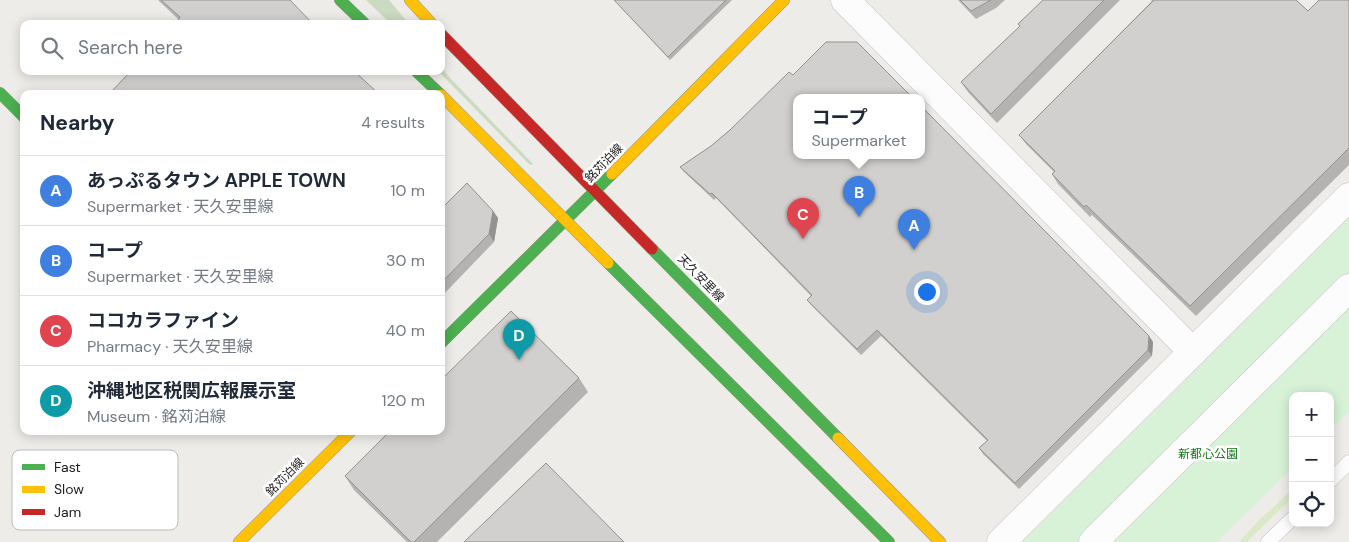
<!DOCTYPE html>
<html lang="en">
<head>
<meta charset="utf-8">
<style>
  :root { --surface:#fff; --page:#f6f6f7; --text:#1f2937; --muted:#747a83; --line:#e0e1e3; --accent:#686766 }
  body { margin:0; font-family:"DM Sans","Noto Sans JP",sans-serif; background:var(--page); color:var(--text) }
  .controls { position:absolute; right:15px; bottom:15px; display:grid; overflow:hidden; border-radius:10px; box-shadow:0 2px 12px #0003 }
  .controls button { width:45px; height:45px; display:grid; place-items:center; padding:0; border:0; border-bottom:1px solid var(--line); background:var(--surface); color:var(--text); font:25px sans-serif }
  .you { position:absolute; left:926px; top:291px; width:18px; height:18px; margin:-12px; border:4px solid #fff; border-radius:50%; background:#1a73e8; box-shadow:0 0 0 8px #1a73e833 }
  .badge { display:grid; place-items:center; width:32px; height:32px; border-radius:50%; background:var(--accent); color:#fff; font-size:16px; font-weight:700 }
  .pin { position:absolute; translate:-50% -41px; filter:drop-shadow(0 1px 2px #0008) }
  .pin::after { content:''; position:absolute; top:26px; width:18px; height:15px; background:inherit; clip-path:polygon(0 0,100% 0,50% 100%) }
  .popup { position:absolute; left:793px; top:94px; width:132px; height:65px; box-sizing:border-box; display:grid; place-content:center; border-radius:10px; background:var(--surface); filter:drop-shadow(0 1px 4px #0005); font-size:16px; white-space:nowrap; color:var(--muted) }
  .popup b { font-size:19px; color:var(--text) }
  .popup::after { content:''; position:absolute; left:50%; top:100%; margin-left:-10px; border:10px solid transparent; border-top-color:var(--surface) }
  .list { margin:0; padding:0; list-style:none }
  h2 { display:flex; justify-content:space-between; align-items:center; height:65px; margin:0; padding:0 20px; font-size:21px }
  h2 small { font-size:16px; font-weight:400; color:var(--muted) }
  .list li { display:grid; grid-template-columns:32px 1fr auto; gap:15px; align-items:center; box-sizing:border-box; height:70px; padding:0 20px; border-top:1px solid var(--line) }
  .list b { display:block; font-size:19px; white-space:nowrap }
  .list p { margin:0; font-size:16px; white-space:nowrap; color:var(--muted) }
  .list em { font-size:16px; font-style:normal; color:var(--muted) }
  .icon { flex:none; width:28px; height:28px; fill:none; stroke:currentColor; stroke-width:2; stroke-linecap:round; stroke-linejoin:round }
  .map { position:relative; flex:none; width:1349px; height:542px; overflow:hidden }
  .search { position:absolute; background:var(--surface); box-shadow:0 2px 12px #0003; left:20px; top:20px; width:425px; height:55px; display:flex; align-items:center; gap:12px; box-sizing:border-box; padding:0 18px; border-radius:10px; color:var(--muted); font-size:19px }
  .panel { position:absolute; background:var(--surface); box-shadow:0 2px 12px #0003; left:20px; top:90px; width:425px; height:345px; border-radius:10px }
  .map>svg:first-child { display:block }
  .grass { fill:#dce9c9 }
  .forest { fill:#cadbbf }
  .park { fill:#d8f2d7 }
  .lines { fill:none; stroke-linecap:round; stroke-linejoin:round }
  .lane-casing { stroke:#c5c4c3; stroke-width:15 }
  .street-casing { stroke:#c5c4c3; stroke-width:29 }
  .fast-casing { stroke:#969781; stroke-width:12 }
  .slow-casing { stroke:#969781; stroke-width:12 }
  .jam-casing { stroke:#969781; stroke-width:12 }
  .lane { stroke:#fcfcfc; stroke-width:14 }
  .street { stroke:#fcfcfc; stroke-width:28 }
  .fast { stroke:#4caf50; stroke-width:11 }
  .slow { stroke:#ffc107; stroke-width:11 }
  .jam { stroke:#c62828; stroke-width:11 }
  .wall { fill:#b5b3b1 }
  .shaded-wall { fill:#939290 }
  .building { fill:#d2d0ce; stroke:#939290 }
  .labels { text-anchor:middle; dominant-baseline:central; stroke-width:5; stroke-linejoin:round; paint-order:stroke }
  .street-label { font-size:12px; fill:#202020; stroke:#fff }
  .park-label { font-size:12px; fill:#117a16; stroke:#fff }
  .key { fill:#fff; stroke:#bcbcbc; stroke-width:1 }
  .key-label { font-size:14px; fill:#202020 }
</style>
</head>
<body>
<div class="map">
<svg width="1349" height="542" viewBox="0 0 1349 542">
  <rect width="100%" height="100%" fill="#eeece9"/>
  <!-- grass -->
  <path class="grass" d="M1293 489V497L1247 542H1239L1257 522Z"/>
  <!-- forest -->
  <g class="forest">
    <path d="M366 0H389L409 24H391Z"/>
    <path d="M441 67 450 78 533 164 530 165 438 71H441Z"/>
  </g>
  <!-- park -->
  <path class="park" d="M1349 218V411L1330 430V396H1293V467L1217 542H1022Z"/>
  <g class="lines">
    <!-- lane casing -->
    <g class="lane-casing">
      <g id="lane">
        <path d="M1330 481 1349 462"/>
        <path d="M1268 542 1293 518"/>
      </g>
    </g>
    <!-- street casing -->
    <g class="street-casing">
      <g id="street">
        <path d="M845 0 1193 352"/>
        <path d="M1001 542 1349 197"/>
        <path d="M1093 542 1349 288"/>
      </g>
    </g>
    <!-- fast casing -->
    <g class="fast-casing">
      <g id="fast">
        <path d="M340 0 365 24"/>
        <path d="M416 71 440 94"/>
        <path d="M0 93 24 117"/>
        <path d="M652 249 838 438"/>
        <path d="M608 263 889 542"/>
        <path d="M441 343 612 174"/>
      </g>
    </g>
    <!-- slow casing -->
    <g class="slow-casing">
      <g id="slow">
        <path d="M410 0 432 24"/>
        <path d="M441 95 608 263"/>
        <path d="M612 174 784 0"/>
        <path d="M838 438 940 542"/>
        <path d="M239 542 351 431"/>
      </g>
    </g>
    <!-- jam casing -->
    <g class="jam-casing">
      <path id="jam" d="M441 34 652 249"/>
    </g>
    <!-- lane -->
    <use href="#lane" class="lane"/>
    <!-- street -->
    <use href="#street" class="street"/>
    <!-- fast -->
    <use href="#fast" class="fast"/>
    <!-- slow -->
    <use href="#slow" class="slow"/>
    <!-- jam -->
    <use href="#jam" class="jam"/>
  </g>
  <!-- wall -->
  <g class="wall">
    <path d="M158 0H290L178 19Z"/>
    <path d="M614 0H732L670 60Z"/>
    <path d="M958 0H1005L996 8 976 19Z"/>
    <path d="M1043 0H1120L997 123 968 92 961 82 1020 26Z"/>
    <path d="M1151 0H1296L1308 11 1349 0V165L1196 316 1092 215 1090 217 1058 184 1052 174 1054 172 1026 144 1019 135 1152 1Z"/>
    <path d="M793 75 1149 336 1153 342 1152 356 1019 489 983 454 979 448 987 441 881 336 861 355 811 305 807 300 811 296 716 198 714 200 684 172 680 167 711 146Z"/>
    <path d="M441 209 493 211 498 218 494 242 441 297Z"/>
    <path d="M579 378 588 392 437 542H407L354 490 345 476Z"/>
  </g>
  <!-- shaded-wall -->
  <g class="shaded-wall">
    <path d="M493 211 498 218 494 242 489 234Z"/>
    <path d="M1149 336 1153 342 1152 356 1148 350Z"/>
  </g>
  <!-- building -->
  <g class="building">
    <path d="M161 0H290L313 24H175L180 17Z"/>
    <path d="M614 0H726L668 57Z"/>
    <path d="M960 0H991L971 11Z"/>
    <path d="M1043 0H1104L991 114 961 82 1020 26 1018 24Z"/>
    <path d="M1154 0H1296L1308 11 1319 0H1349V148L1190 306 1086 205 1084 207 1052 174 1055 171 1019 135Z"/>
    <path d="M826 42H857L913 98H796V156H922V107L1149 336 1148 350 1015 483 979 448 988 440 877 330 857 349 807 300 812 295 712 193 710 194 680 167 711 146 730 130 789 72 793 75Z"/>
    <path d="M131 71H354L379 94H109Z"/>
    <path d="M467 183 493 211 489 234 441 283V209Z"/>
    <path d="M511 311 579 378 414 542H411L345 476 390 431H441V380Z"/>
    <path d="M546 463 624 542H464Z"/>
  </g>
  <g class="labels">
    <!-- street labels -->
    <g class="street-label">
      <text transform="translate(604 163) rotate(-46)">銘苅泊線</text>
      <text transform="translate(701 278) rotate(46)">天久安里線</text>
      <text transform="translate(285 477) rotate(-45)">銘苅泊線</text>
    </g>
    <!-- park labels -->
    <g class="park-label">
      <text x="1208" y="454">新都心公園</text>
    </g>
  </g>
  <!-- legend -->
  <rect x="12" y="450" width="166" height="80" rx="8" class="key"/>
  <rect x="22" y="464" width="23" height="6" fill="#4caf50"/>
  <rect x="22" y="486" width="23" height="7" fill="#ffc107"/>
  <rect x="22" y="509" width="23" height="6" fill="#c62828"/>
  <g class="key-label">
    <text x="54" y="472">Fast</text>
    <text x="54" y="494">Slow</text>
    <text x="54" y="517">Jam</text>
  </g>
</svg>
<div class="controls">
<button>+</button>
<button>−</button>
<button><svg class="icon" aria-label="locate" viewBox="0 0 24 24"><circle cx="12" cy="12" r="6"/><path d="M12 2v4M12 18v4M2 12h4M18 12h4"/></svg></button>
</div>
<div class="you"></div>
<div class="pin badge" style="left:914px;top:250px;background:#3f7fe0">A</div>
<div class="pin badge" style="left:859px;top:217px;background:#3f7fe0">B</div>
<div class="popup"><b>コープ</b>Supermarket</div>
<div class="pin badge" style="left:803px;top:239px;background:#e0444e">C</div>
<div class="pin badge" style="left:519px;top:360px;background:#0f9aa8">D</div>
<div class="search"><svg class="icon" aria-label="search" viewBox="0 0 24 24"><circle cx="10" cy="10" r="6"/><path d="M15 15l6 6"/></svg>Search here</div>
<section class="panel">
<h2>Nearby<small>4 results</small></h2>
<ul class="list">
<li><span class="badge" style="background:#3f7fe0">A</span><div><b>あっぷるタウン APPLE TOWN</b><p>Supermarket · 天久安里線</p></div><em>10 m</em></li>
<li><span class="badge" style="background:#3f7fe0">B</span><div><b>コープ</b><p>Supermarket · 天久安里線</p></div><em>30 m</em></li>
<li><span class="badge" style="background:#e0444e">C</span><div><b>ココカラファイン</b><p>Pharmacy · 天久安里線</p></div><em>40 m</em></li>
<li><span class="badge" style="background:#0f9aa8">D</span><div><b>沖縄地区税関広報展示室</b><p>Museum · 銘苅泊線</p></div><em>120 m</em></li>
</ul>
</section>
</div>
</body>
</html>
